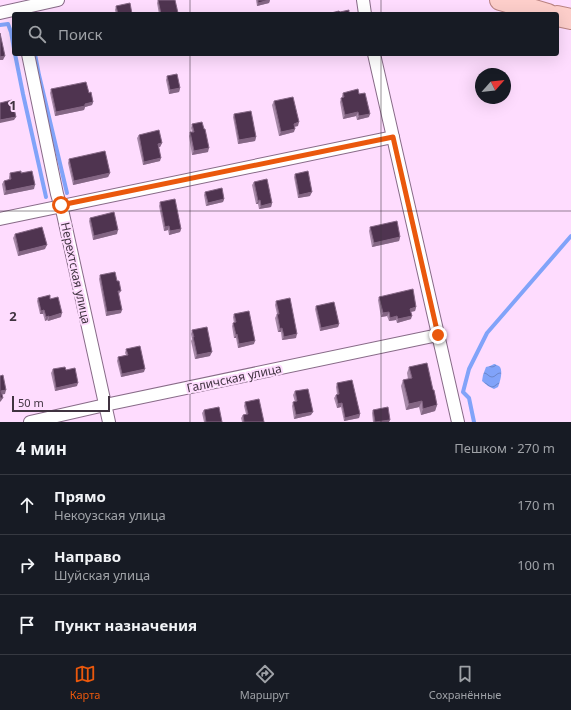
<!DOCTYPE html>
<html lang="ru">
<head>
<meta charset="utf-8">
<style>
  :root { --surface:#171b24; --page:#20242c; --text:#f1f3f6; --muted:#9ea1a6; --line:#363941; --accent:#ea580c }
  body { margin:0; font-family:"Noto Sans",sans-serif; background:var(--page); color:var(--text) }
  .compass { position:absolute; left:475px; top:68px; width:36px; height:36px; border-radius:50%; background:var(--surface); box-shadow:0 4px 16px #0002; rotate:63deg }
  .scale { position:absolute; left:12px; bottom:10px; width:98px; box-sizing:border-box; padding-left:4px; border:2px solid #403340; border-top:0; font-size:11px; line-height:14px; white-space:nowrap; color:#403340; -webkit-text-stroke:3px #fedcfe; paint-order:stroke }
  .stop { position:absolute; width:12px; height:12px; margin:-9px; border:3px solid #ea580c; border-radius:50%; background:#fff }
  .stop.end { background:#ea580c; border-color:#fff; box-shadow:0 1px 4px #0008 }
  .list { margin:0; padding:0; list-style:none }
  h2 { display:flex; justify-content:space-between; align-items:center; height:52px; margin:0; padding:0 16px; font-size:17px }
  h2 small { font-size:13px; font-weight:400; color:var(--muted) }
  .list li { display:grid; grid-template-columns:26px 1fr auto; gap:12px; align-items:center; box-sizing:border-box; height:60px; padding:0 16px; border-top:1px solid var(--line) }
  .list b { display:block; font-size:15px; white-space:nowrap }
  .list p { margin:0; font-size:13px; white-space:nowrap; color:var(--muted) }
  .list em { font-size:13px; font-style:normal; color:var(--muted) }
  .icon { flex:none; width:22px; height:22px; fill:none; stroke:currentColor; stroke-width:2; stroke-linecap:round; stroke-linejoin:round }
  .map { position:relative; flex:none; width:571px; height:422px; overflow:hidden }
  .search { position:absolute; background:var(--surface); box-shadow:0 4px 16px #0002; left:12px; right:12px; top:12px; height:44px; display:flex; align-items:center; gap:10px; box-sizing:border-box; padding:0 14px; border-radius:4px; color:var(--muted); font-size:15px }
  .sheet { height:232px; background:var(--surface) }
  nav { display:flex; justify-content:space-around; align-items:center; box-sizing:border-box; height:56px; border-top:1px solid var(--line); background:var(--surface); font-size:11px; color:var(--muted) }
  nav a { display:grid; justify-items:center; gap:2px }
  nav .on { color:var(--accent) }
  .map>svg:first-child { display:block }
  .water { fill:url(#water-waves) }
  .lines { fill:none; stroke-linecap:round; stroke-linejoin:round }
  .stream { stroke:#81a3f9; stroke-width:4 }
  .street-casing { stroke:#886b88; stroke-width:14 }
  .primary-casing { stroke:#ba8382; stroke-width:22 }
  .street { stroke:#fff; stroke-width:12 }
  .primary { stroke:#fdceca; stroke-width:20 }
  .wall { fill:#a688a7 }
  .shaded-wall { fill:#846684 }
  .building { fill:#4f3450; stroke:#846684 }
  .route { stroke:#ea580c; stroke-width:5 }
  .grid { fill:none; stroke:#403340; stroke-width:1; stroke-opacity:0.55 }
  .labels { text-anchor:middle; dominant-baseline:central; stroke-width:4; stroke-linejoin:round; paint-order:stroke }
  .street-label { font-size:12px; fill:#403340; stroke:#fedcfe }
  .grid-label { font-size:13px; text-anchor:middle; font-weight:bold; fill:#403340; stroke:#fedcfe; stroke-width:4; stroke-linejoin:round; paint-order:stroke }
</style>
</head>
<body>
<div class="map">
<svg width="571" height="422" viewBox="0 0 571 422">
  <defs>
    <pattern id="water-waves" width="16" height="10" patternUnits="userSpaceOnUse"><rect width="16" height="10" fill="#81a3f9"/><path d="M0 5q4-4 8 0t8 0" fill="none" stroke="#6b85cb"/></pattern>
  </defs>
  <rect width="100%" height="100%" fill="#fedcfe"/>
  <!-- water -->
  <path class="water" d="M494 364C495 364 499 366 500 367 503 372 500 382 498 387L494 389 488 386 482 381 483 375 486 367 490 366Z"/>
  <g class="lines">
    <!-- stream -->
    <g class="stream">
      <path d="M0 25 8 24 11 32 14 49"/>
      <path d="M15 54 23 94 46 197"/>
      <path d="M35 54 39 75 67 193"/>
      <path d="M474 422 469 398 463 392 469 369 487 333 571 236"/>
    </g>
    <!-- street casing -->
    <g class="street-casing">
      <g id="street">
        <path d="M363 0 365 14"/>
        <path d="M0 13 58 0"/>
        <path d="M28 54 57 194 63 214 109 422"/>
        <path d="M374 54 458 422"/>
        <path d="M0 219 393 137"/>
        <path d="M30 422 105 405 438 335"/>
      </g>
    </g>
    <!-- primary casing -->
    <g class="primary-casing">
      <g id="primary">
        <path d="M500 0 548 14"/>
        <path d="M557 16 571 19"/>
      </g>
    </g>
    <!-- street -->
    <use href="#street" class="street"/>
    <!-- primary -->
    <use href="#primary" class="primary"/>
  </g>
  <!-- wall -->
  <g class="wall">
    <path d="M158 0H175L178 14H159L157 3Z"/>
    <path d="M256 0H270L269 3 257 6Z"/>
    <path d="M116 6 132 14H116L115 10Z"/>
    <path d="M167 76 180 88 179 92 169 94 166 80Z"/>
    <path d="M51 89 89 93 93 102 92 105 85 107 84 110 55 116 50 93Z"/>
    <path d="M343 93 359 94 369 117 357 120 356 116 343 119 340 102 341 98H342V96Z"/>
    <path d="M274 101 298 126 294 127V132L279 136 272 105Z"/>
    <path d="M234 114 256 137 255 141 238 144 233 117Z"/>
    <path d="M192 124 204 129 208 152 192 155 189 136 190 132H192L191 128Z"/>
    <path d="M139 135 162 143 160 147H159L160 161 143 165 137 138Z"/>
    <path d="M69 159 110 173 108 177 73 185 68 163Z"/>
    <path d="M10 173H21L34 189 4 195 2 184 4 181 9 180V177Z"/>
    <path d="M295 174 310 196 298 198 294 177Z"/>
    <path d="M254 182 272 203 271 207 259 209 258 204H256L252 185Z"/>
    <path d="M205 192 224 199 223 202 206 206 204 195Z"/>
    <path d="M160 202 181 229 180 232 169 235 168 230 164 231 159 206Z"/>
    <path d="M90 218 117 234 93 240 89 221Z"/>
    <path d="M370 227 400 237 399 241 372 247 369 231Z"/>
    <path d="M15 234 45 249 18 256 13 238Z"/>
    <path d="M100 275 121 291 119 294 121 313 106 316 99 279Z"/>
    <path d="M379 297 416 307 415 311 411 312V319L397 323 396 320 389 321 387 316 381 317 378 300Z"/>
    <path d="M38 298 50 299 61 317 48 321 47 320 45 321 43 314H40L37 301Z"/>
    <path d="M276 301 296 338 282 340 281 332H278L275 318 277 314 275 305Z"/>
    <path d="M316 306 339 324 338 327 320 331 315 309Z"/>
    <path d="M234 314 254 344 238 348 236 338H234L232 326 233 323H234L233 317Z"/>
    <path d="M192 330 210 356 195 359 191 341 192 339 191 334Z"/>
    <path d="M126 349 144 372 121 377 117 361 118 357 126 355 125 353Z"/>
    <path d="M409 367 433 390 437 405 435 411 421 415 419 407 406 410 401 386 403 380 408 379 407 373Z"/>
    <path d="M53 369 66 370 77 386 55 391 51 373Z"/>
    <path d="M337 383 360 414 359 418 344 421 341 407 337 408 334 398 336 395 337 394 336 387Z"/>
    <path d="M295 391 311 415 294 419 292 406 293 402H295L293 395Z"/>
    <path d="M245 402 264 422H242L241 418 243 415 246 414 244 406Z"/>
    <path d="M204 410 222 422H204L202 413Z"/>
    <path d="M373 410 389 422H373L372 413Z"/>
  </g>
  <!-- shaded-wall -->
  <g class="shaded-wall">
    <path d="M270 0 269 3 257 6 258 3Z"/>
    <path d="M5 56 3 60H0V57Z"/>
    <path d="M180 88 179 92 169 94 170 90Z"/>
    <path d="M93 102 92 105 85 107 84 110 55 116 56 112 85 104Z"/>
    <path d="M358 112 356 116 343 119 345 115Z"/>
    <path d="M370 114 369 117 357 120 359 116Z"/>
    <path d="M16 117 14 120 0 123V120Z"/>
    <path d="M299 122 298 126 292 127 294 124Z"/>
    <path d="M295 129 294 132 279 136 281 132Z"/>
    <path d="M256 137 255 141 238 144 239 140Z"/>
    <path d="M162 143 160 147H157L158 144Z"/>
    <path d="M209 148 208 152 192 155 194 151Z"/>
    <path d="M161 158 160 161 143 165 144 162Z"/>
    <path d="M110 173 108 177 73 185 74 181Z"/>
    <path d="M35 185 34 189 4 195 6 191Z"/>
    <path d="M312 192 310 196 298 198 299 195Z"/>
    <path d="M224 199 223 202 206 206 208 203Z"/>
    <path d="M260 200 258 204H256L258 201Z"/>
    <path d="M272 203 271 207 259 209 261 206Z"/>
    <path d="M169 226 168 230 164 231 165 227Z"/>
    <path d="M181 229 180 232 169 235 170 231Z"/>
    <path d="M118 230 117 234 93 240 94 236Z"/>
    <path d="M400 237 399 241 372 247 374 243Z"/>
    <path d="M47 245 45 249 18 256 19 252Z"/>
    <path d="M416 307 415 311 409 312 410 309Z"/>
    <path d="M44 310 43 314H40L41 311Z"/>
    <path d="M122 310 121 313 106 316 107 312Z"/>
    <path d="M389 312 387 316 381 317 383 313Z"/>
    <path d="M62 313 61 317 48 321 49 317Z"/>
    <path d="M49 316 47 320 45 321 46 317Z"/>
    <path d="M397 316 396 320 389 321 390 318Z"/>
    <path d="M412 316 411 319 397 323 398 319Z"/>
    <path d="M339 324 338 327 320 331 321 328Z"/>
    <path d="M282 328 281 332H278L280 329Z"/>
    <path d="M237 334 236 338H234L236 335Z"/>
    <path d="M297 334 296 338 282 340 284 337Z"/>
    <path d="M255 341 254 344 238 348 239 344Z"/>
    <path d="M212 352 210 356 195 359 197 355Z"/>
    <path d="M145 369 144 372 121 377 122 374Z"/>
    <path d="M78 383 77 386 55 391 56 388Z"/>
    <path d="M6 390 5 394 0 395 1 391Z"/>
    <path d="M0 398H3L1 401 0 402Z"/>
    <path d="M422 401 419 407 406 410 409 404Z"/>
    <path d="M342 403 341 407 337 408 338 404Z"/>
    <path d="M437 405 435 411 421 415 423 409Z"/>
    <path d="M313 412 311 415 294 419 296 415Z"/>
    <path d="M360 414 359 418 344 421 345 418Z"/>
    <path d="M390 420 389 422H376Z"/>
  </g>
  <!-- building -->
  <g class="building">
    <path d="M158 0H175L178 13 174 14H161Z"/>
    <path d="M258 0H269L258 3Z"/>
    <path d="M130 3 132 14H118L116 6Z"/>
    <path d="M349 10V14H327L339 11 340 12Z"/>
    <path d="M0 33 5 56 0 57Z"/>
    <path d="M177 74 180 88 170 90 167 76Z"/>
    <path d="M86 82 89 93 91 92 93 102 85 104V106L56 112 51 89Z"/>
    <path d="M358 89 359 94 365 93 370 114 359 116 358 112 345 115 341 98 344 97 343 93Z"/>
    <path d="M293 97 299 122 294 124 295 129 281 132 274 101Z"/>
    <path d="M12 100 16 117 0 120V103Z"/>
    <path d="M251 111 256 137 239 140 234 114Z"/>
    <path d="M202 122 204 129H205L209 148 194 151 190 132H194L192 124Z"/>
    <path d="M159 130 162 143 158 144 161 158 144 162 139 135Z"/>
    <path d="M105 151 110 173 74 181 69 159Z"/>
    <path d="M21 171V173L32 171 35 185 6 191 4 181 11 179 10 173Z"/>
    <path d="M308 171 312 192 299 195 295 174Z"/>
    <path d="M267 179 272 203 261 206 260 200 258 201 254 182Z"/>
    <path d="M222 188 224 199 208 203 205 192Z"/>
    <path d="M175 199 181 229 170 231 169 226 165 227 160 202Z"/>
    <path d="M114 212 118 230 94 236 90 218Z"/>
    <path d="M397 221 400 237 374 243 370 227Z"/>
    <path d="M42 227 47 245 19 252 15 234Z"/>
    <path d="M115 272 117 281H119L121 291H118L122 310 107 312 100 275Z"/>
    <path d="M413 289 416 307 410 309 412 316 398 319 397 316 390 318 389 312 383 313 379 297Z"/>
    <path d="M50 295V299L58 297 62 313 49 317V316L46 317 44 310 41 311 38 298Z"/>
    <path d="M290 298 297 334 284 337 282 328 280 329 277 314H279L276 301Z"/>
    <path d="M334 302 339 324 321 328 316 306Z"/>
    <path d="M249 311 255 341 239 344 237 334 236 335 233 323 236 322 234 314Z"/>
    <path d="M207 327 212 352 197 355 193 337H194L192 330Z"/>
    <path d="M140 346 145 369 122 374 118 357 128 355 126 349Z"/>
    <path d="M427 363 433 390H434L437 405 423 409 422 401 409 404 403 380 412 378 409 367Z"/>
    <path d="M65 367 66 370 75 368 78 383 56 388 53 369Z"/>
    <path d="M3 375 6 390 1 391 3 398H0V376Z"/>
    <path d="M352 380 360 414 345 418 342 403 338 404 336 395 339 394 337 383Z"/>
    <path d="M308 389 313 412 296 415 293 402 297 401 295 391Z"/>
    <path d="M259 399 264 422H244L243 415 248 414 245 402Z"/>
    <path d="M219 407 222 422H206L204 410Z"/>
    <path d="M388 407 390 420 375 422 373 410Z"/>
  </g>
  <g class="lines">
    <!-- route -->
    <path class="route" d="M61 205 393 137 438 335"/>
  </g>
  <!-- grid -->
  <path class="grid" d="M190 0V14M381 0V14M190 54V422M381 54V422M0 211H571"/>
  <g class="labels">
    <!-- street labels -->
    <g class="street-label">
      <text transform="translate(76 273) rotate(78)">Нерехтская улица</text>
      <text transform="translate(234 378) rotate(-12)">Галичская улица</text>
    </g>
  </g>
  <g class="grid-label">
    <text x="13" y="110">1</text>
    <text x="13" y="321">2</text>
  </g>
</svg>
<svg class="compass" viewBox="-18 -18 36 36"><path d="M0-13l5 13h-10z" fill="#e53935"/><path d="M0 13l5-13h-10z" fill="#9ea1a6"/></svg>
<div class="scale">50 m</div>
<div class="stop" style="left:61px;top:205px"></div>
<div class="stop end" style="left:438px;top:335px"></div>
<div class="search"><svg class="icon" aria-label="search" viewBox="0 0 24 24"><circle cx="10" cy="10" r="6"/><path d="M15 15l6 6"/></svg>Поиск</div>
</div>
<section class="sheet">
<h2>4 мин<small>Пешком · 270 m</small></h2>
<ul class="list">
<li><svg class="icon" aria-label="ahead" viewBox="0 0 24 24"><path d="M12 20V5M6 11l6-6 6 6"/></svg><div><b>Прямо</b><p>Некоузская улица</p></div><em>170 m</em></li>
<li><svg class="icon" aria-label="right" viewBox="0 0 24 24"><path d="M7 20v-9h11M14 6l5 5-5 5"/></svg><div><b>Направо</b><p>Шуйская улица</p></div><em>100 m</em></li>
<li><svg class="icon" aria-label="arrive" viewBox="0 0 24 24"><path d="M6 21V4h12l-3 4 3 4H6"/></svg><div><b>Пункт назначения</b></div></li>
</ul>
</section>
<nav>
<a class="on"><svg class="icon" aria-label="map" viewBox="0 0 24 24"><path d="M3 6l6-2 6 2 6-2v14l-6 2-6-2-6 2zM9 4v14M15 6v14"/></svg>Карта</a>
<a><svg class="icon" aria-label="directions" viewBox="0 0 24 24"><path d="M12 3l9 9-9 9-9-9zM9 14v-3h6M13 9l2 2-2 2"/></svg>Маршрут</a>
<a><svg class="icon" aria-label="saved" viewBox="0 0 24 24"><path d="M7 4h10v16l-5-4-5 4z"/></svg>Сохранённые</a>
</nav>
</body>
</html>
